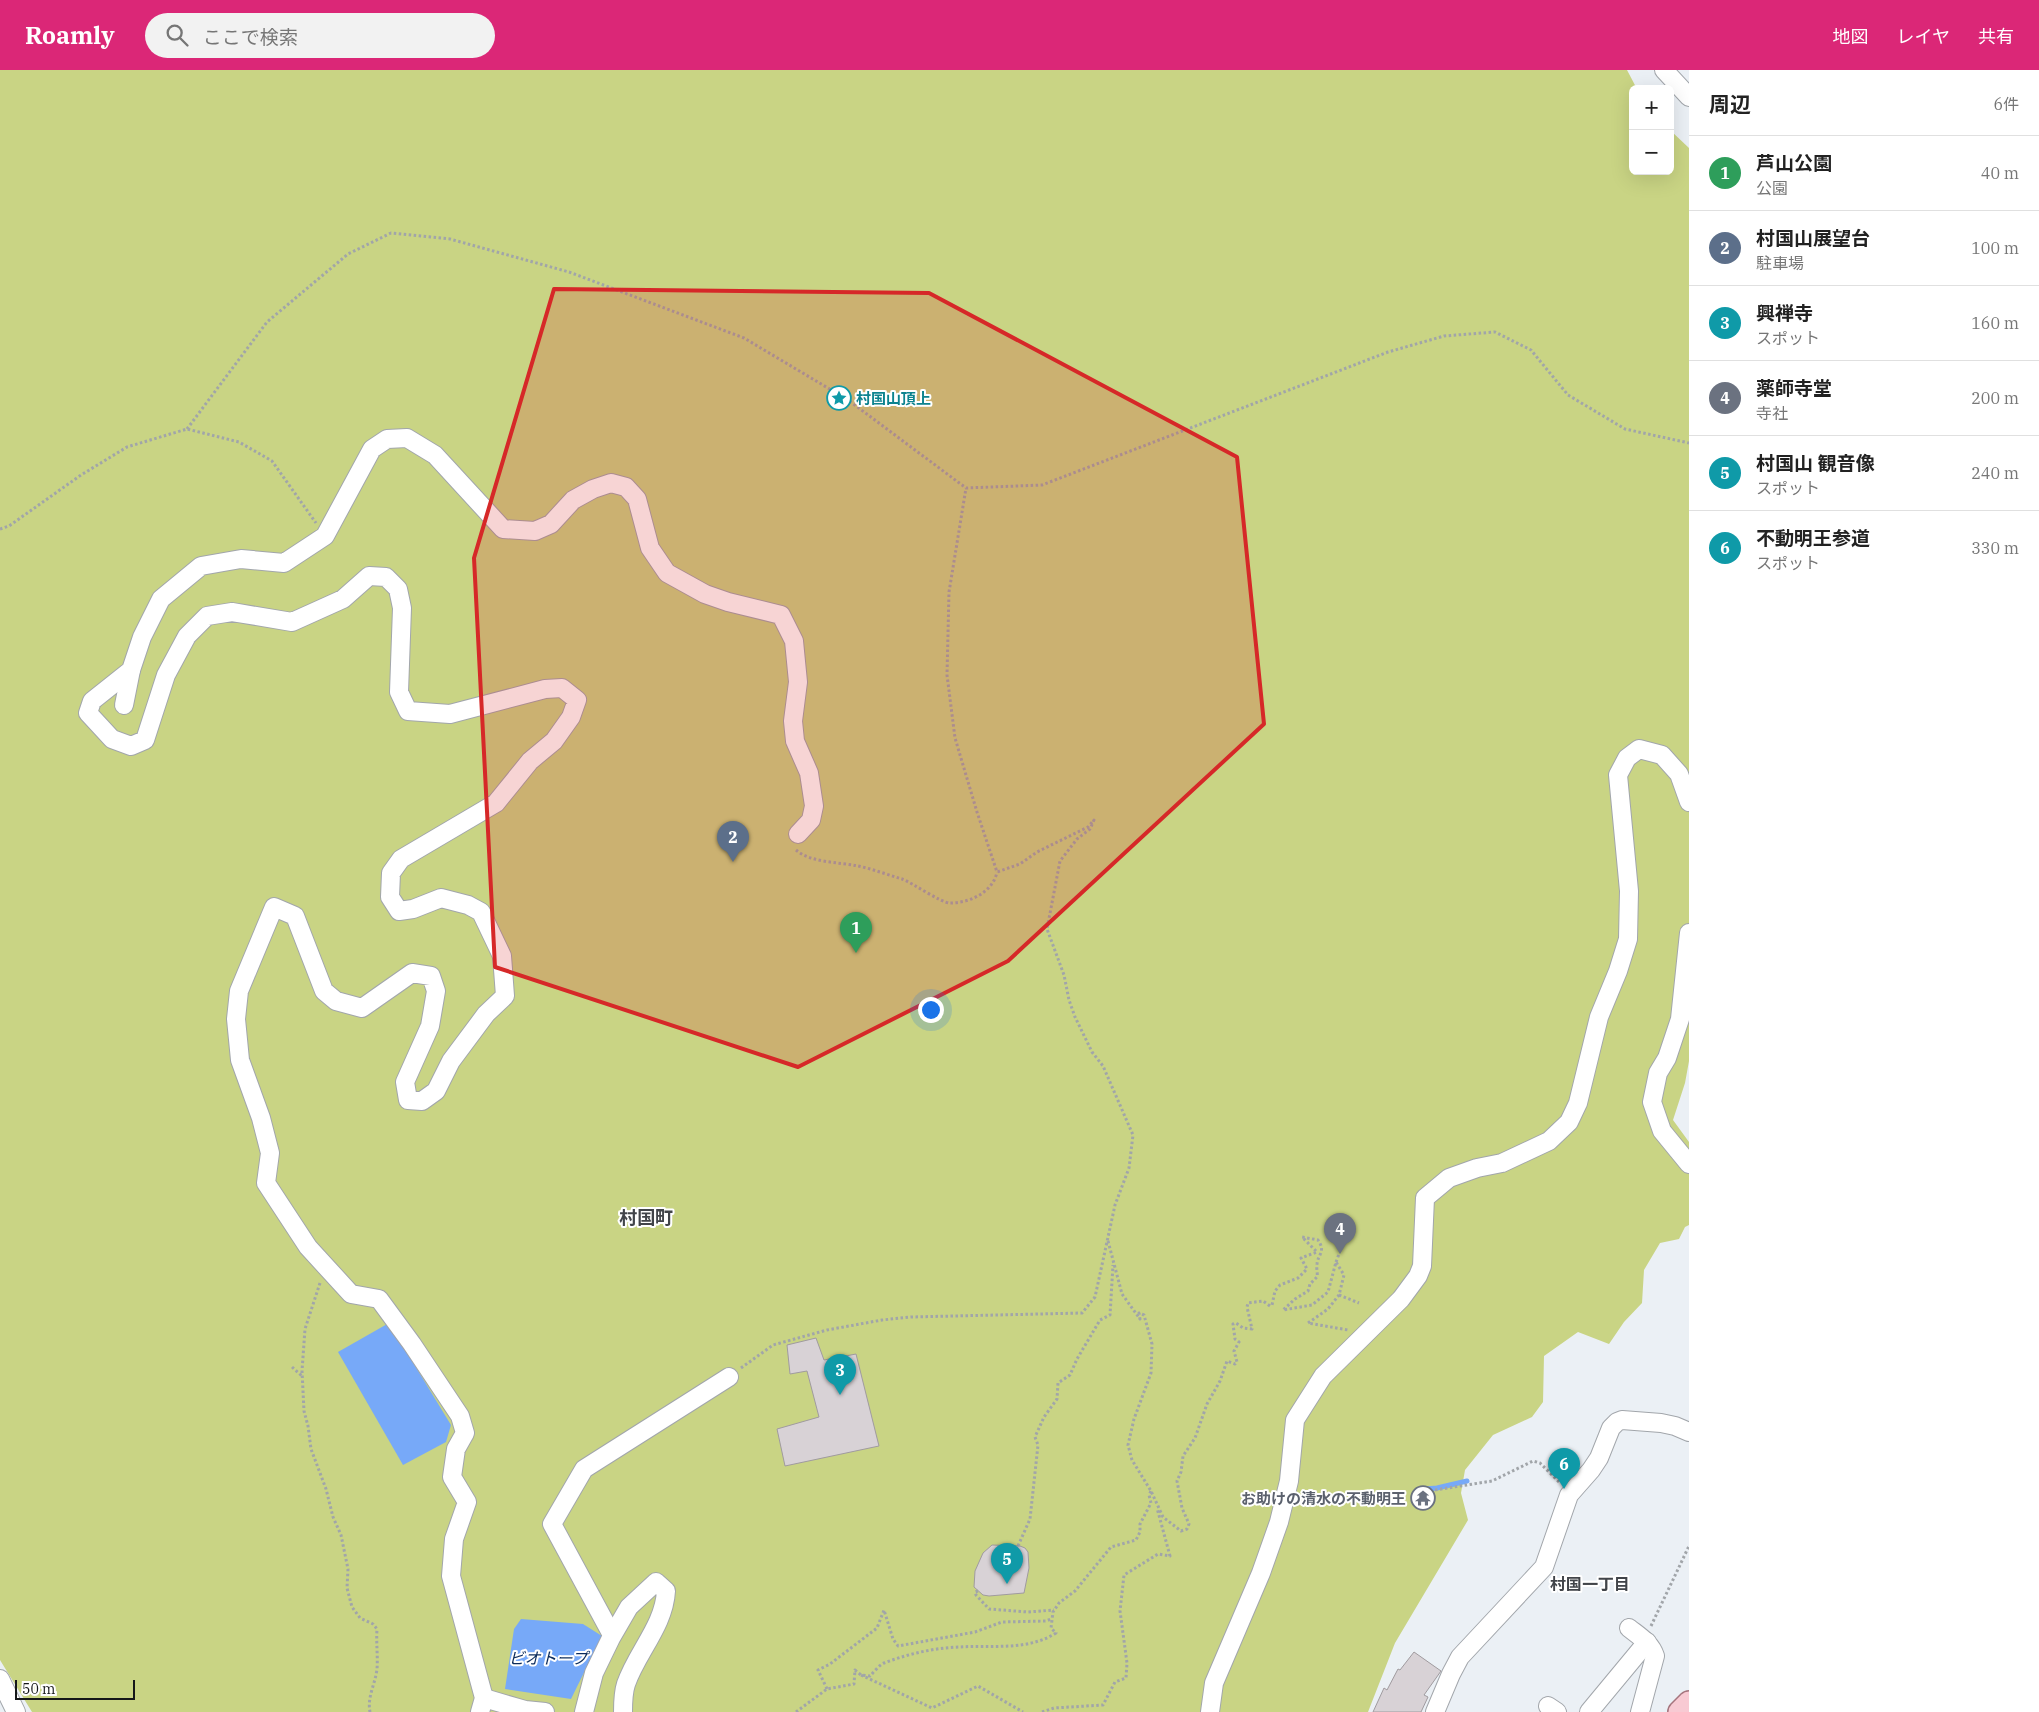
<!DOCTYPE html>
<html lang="ja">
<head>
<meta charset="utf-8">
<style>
  :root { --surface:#fff; --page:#f2f2f2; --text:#222; --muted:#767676; --line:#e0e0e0; --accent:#db2777 }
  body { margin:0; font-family:"IBM Plex Serif","Noto Sans JP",serif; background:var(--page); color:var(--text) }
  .controls { position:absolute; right:15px; top:15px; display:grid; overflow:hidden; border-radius:8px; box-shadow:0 5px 20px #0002 }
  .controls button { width:45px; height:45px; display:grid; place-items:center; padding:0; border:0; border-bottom:1px solid var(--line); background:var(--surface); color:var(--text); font:25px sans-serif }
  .scale { position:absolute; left:15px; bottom:12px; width:120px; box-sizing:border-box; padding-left:5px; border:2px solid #151719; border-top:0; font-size:14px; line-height:18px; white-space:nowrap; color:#151719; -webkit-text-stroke:4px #fff; paint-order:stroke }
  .you { position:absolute; left:930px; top:939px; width:18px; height:18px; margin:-12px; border:4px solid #fff; border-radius:50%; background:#1a73e8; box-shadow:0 0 0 8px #1a73e833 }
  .badge { display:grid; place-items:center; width:32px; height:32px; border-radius:50%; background:var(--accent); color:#fff; font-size:16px; font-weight:700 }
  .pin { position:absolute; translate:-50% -41px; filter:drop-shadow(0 1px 2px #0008) }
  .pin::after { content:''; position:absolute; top:26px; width:18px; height:15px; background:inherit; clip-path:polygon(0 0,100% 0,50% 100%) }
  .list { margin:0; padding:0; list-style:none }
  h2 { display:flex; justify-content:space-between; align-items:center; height:65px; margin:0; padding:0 20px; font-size:21px }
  h2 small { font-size:16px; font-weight:400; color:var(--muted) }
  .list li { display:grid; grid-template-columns:32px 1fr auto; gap:15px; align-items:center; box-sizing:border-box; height:75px; padding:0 20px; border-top:1px solid var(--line) }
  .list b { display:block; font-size:19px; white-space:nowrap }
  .list p { margin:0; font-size:16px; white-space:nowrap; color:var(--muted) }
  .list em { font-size:16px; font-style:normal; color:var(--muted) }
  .icon { flex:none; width:28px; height:28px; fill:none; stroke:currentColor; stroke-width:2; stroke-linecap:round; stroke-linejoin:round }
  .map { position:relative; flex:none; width:1689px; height:1642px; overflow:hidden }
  header { display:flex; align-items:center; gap:30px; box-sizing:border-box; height:70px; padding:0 25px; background:var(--accent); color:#fff }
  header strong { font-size:24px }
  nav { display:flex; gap:28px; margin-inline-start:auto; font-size:18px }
  .search { width:350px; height:45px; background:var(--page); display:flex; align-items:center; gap:12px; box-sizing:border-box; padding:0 18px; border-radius:28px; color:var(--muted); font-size:19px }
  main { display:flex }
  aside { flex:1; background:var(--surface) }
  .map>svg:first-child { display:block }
  .green { fill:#c9d484 }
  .water { fill:#77a9f8 }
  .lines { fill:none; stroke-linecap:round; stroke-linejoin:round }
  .stream { stroke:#77a9f8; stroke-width:5 }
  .building { fill:#d8d2d6; stroke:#a09b9f }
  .minor-casing { stroke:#a2a6ab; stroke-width:20 }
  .major-casing { stroke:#a5757e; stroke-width:24 }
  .path { stroke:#a1a5a9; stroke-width:3; stroke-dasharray:2.5 2.5; stroke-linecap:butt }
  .minor { stroke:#fff; stroke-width:18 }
  .major { stroke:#f8cad3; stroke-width:21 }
  .marked { fill:#d62828; fill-opacity:0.2; stroke:#d62828; stroke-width:4; stroke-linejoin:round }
  .labels { text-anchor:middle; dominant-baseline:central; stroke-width:4; stroke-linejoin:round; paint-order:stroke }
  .culture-label { font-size:15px; font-weight:bold; fill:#0d838f; stroke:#fff; text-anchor:start }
  .worship-label { font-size:15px; font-weight:bold; fill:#5b616d; stroke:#fff; text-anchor:end }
  .neighbourhood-label { font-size:16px; font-weight:bold; fill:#414449; stroke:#fff }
  .water-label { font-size:16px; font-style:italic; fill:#0b2b5b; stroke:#fff }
  .quarter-label { font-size:18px; font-weight:bold; fill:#414449; stroke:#fff }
</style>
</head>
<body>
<header>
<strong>Roamly</strong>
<div class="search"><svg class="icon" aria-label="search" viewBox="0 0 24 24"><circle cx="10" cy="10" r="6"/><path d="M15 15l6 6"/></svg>ここで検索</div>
<nav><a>地図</a><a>レイヤ</a><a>共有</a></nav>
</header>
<main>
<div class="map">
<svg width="1689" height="1642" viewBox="0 0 1689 1642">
  <rect width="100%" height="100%" fill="#ebf0f5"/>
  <!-- green -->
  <path class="green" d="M0 0H1627L1637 19H1633V101H1670V60L1689 78V991L1685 1013 1673 1050 1689 1072V1155L1685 1157 1679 1169 1660 1173 1644 1200 1642 1233 1624 1252 1609 1274 1578 1262 1544 1286 1543 1332 1532 1347 1493 1365 1465 1400 1461 1423 1468 1450 1395 1573 1368 1642H32L0 1590Z"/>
  <!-- water -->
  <g class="water">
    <path d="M389 1253 451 1355 446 1372 403 1395 338 1282Z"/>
    <path d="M521 1549 583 1554 602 1566 571 1629 505 1619 514 1559Z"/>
  </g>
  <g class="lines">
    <!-- stream -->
    <path class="stream" d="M1425 1419 1437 1418 1467 1411"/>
  </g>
  <!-- building -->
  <g class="building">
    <path d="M816 1268 824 1290 856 1284 879 1376 785 1396 777 1359 819 1347 807 1301 790 1304 787 1275Z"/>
    <path d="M992 1475 1020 1476 1025 1478 1028 1482 1029 1498 1024 1523 989 1526 983 1525 974 1517 975 1501 983 1483Z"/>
    <path d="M1414 1582 1441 1601 1424 1625 1428 1627 1421 1642H1373L1384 1618 1387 1620 1398 1599 1400 1600Z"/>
  </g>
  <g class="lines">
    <!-- minor casing -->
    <g class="minor-casing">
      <g id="minor">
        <path d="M1664 0 1689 27"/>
        <path d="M124 635 131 600"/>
        <path d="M1689 863 1680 949 1667 988 1658 1003 1652 1032 1662 1061 1689 1094"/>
        <path d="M1629 1558C1639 1566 1651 1573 1655 1586L1640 1642"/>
        <path d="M612 1565 552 1454 584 1399 729 1307"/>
        <path d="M0 1609 16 1642"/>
        <path d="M484 1628 525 1640 545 1642"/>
        <path d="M1548 1636 1557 1642"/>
        <path d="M480 1642 484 1628 451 1506 454 1469 467 1432 452 1407 456 1379 465 1363 460 1346 412 1274 379 1229 351 1224 308 1177 266 1113 270 1083 261 1048 240 990 236 949 239 921 274 837 295 846 324 921 336 931 362 938 412 903 431 906 436 921 430 956 405 1012 408 1030 422 1031 436 1021 451 991 486 944 505 926 502 886 481 842 468 835 441 828 413 839 399 841 390 827 391 803 401 789 496 733 530 691 554 671 571 647 577 630 562 618 545 619 450 644 408 641 399 622 402 538 398 519 386 507 369 506 343 529 292 552 232 542 207 546 187 566 166 605 145 670 131 676 112 669 88 643 92 631 131 600 142 567 161 529 201 496 241 489 284 493 325 466 372 379 387 369 407 368 435 385 503 459 535 461 551 454 573 430 593 419 611 413 626 417 637 429 650 478 667 503 705 524 728 532 781 545 794 571 798 612 793 651 795 671 809 703 814 736 811 750 798 764"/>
        <path d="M584 1642 594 1603 611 1568 629 1537 656 1512 666 1521C664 1556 637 1582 626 1614 623 1623 623 1633 623 1642"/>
        <path d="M1210 1642 1214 1613 1261 1503 1279 1452 1289 1411 1295 1350 1323 1306 1401 1229 1418 1206 1422 1196 1425 1128 1449 1108 1477 1098 1502 1093 1549 1071 1569 1052 1578 1033 1599 947 1618 901 1628 869 1629 821 1618 705 1627 688 1639 679 1662 685 1679 704 1689 732"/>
        <path d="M1435 1642 1451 1604 1460 1587 1544 1497 1569 1425 1591 1400 1599 1388 1611 1358 1617 1352 1622 1350 1661 1353 1675 1356 1689 1362"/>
        <path d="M1589 1642 1647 1572"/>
      </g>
    </g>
    <!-- major casing -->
    <g class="major-casing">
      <path id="major" d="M1679 1642 1689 1632"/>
    </g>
    <!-- path -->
    <g class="path">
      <path d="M187 359 267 252 348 184 391 163 450 169 569 202 744 268 848 330 966 418 1042 415 1388 282 1444 266 1495 262 1531 280 1568 325 1625 359 1689 373"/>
      <path d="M0 459 9 456 81 405 127 377 187 359 239 372 272 391 316 453"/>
      <path d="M796 780C811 793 839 792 858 796 873 799 888 805 902 809 913 813 941 833 950 833 970 833 993 822 997 802"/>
      <path d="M1108 1171 1122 1224 1140 1249 1139 1243 1144 1245 1152 1274 1151 1303 1134 1349 1128 1375 1132 1390 1151 1421 1163 1447 1181 1461 1187 1459 1189 1454 1182 1438 1177 1411 1181 1402 1183 1386 1195 1368 1207 1334 1220 1311 1227 1291 1235 1294 1237 1292 1234 1281 1239 1272 1235 1269 1233 1254 1236 1253 1243 1258 1252 1259 1247 1237 1248 1233 1263 1231 1270 1236 1272 1235 1275 1221 1280 1215 1298 1208 1307 1199 1301 1188 1317 1182 1302 1167 1318 1170C1326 1182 1318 1184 1317 1194 1316 1198 1318 1203 1317 1207L1310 1214 1308 1221 1295 1229 1283 1240 1312 1235 1328 1222 1336 1192 1344 1205 1339 1225 1328 1239 1308 1253 1348 1260"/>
      <path d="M1336 1192 1339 1184"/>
      <path d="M320 1213 305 1259 302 1301 304 1341 308 1356 311 1379 326 1419 333 1447 341 1465 348 1499 347 1518 352 1537 360 1548 373 1554 377 1559C376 1573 378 1586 377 1599 375 1615 367 1627 370 1642"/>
      <path d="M1339 1225 1359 1233"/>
      <path d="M292 1297 302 1306"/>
      <path d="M741 1298 773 1275 827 1260 882 1250 911 1247 1082 1243 1095 1227 1115 1135 1129 1098 1133 1065 1103 996 1092 982 1075 947 1069 930 1064 905 1047 859 1060 791 1077 769 1090 759 1094 750 1088 757 1037 782 1020 794 997 802 977 742 955 668 947 605 949 522 966 418"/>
      <path d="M1435 1420 1492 1411 1533 1391 1540 1393 1559 1412"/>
      <path d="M1018 1476 1030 1449 1038 1375 1035 1367 1044 1347 1057 1329 1058 1313 1070 1305 1077 1289 1100 1250 1110 1245 1113 1195"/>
      <path d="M978 1521 975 1522 976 1525 989 1539 1028 1542 1054 1540"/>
      <path d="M1651 1556 1689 1476"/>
      <path d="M861 1605 932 1638 978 1616 1023 1642"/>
      <path d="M827 1619 818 1600 830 1594 877 1558 884 1540 893 1569 898 1576 975 1562 1002 1552 1046 1551 1051 1549"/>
      <path d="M796 1642 827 1619 854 1614 855 1600 861 1605 870 1606C874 1602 879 1595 884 1593 908 1584 933 1578 959 1577 991 1575 1028 1581 1056 1563L1051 1558 1053 1542 1059 1533 1075 1521 1111 1477 1136 1470 1140 1462V1454L1151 1433 1149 1425 1151 1421"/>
      <path d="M1042 1642 1054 1638 1103 1635 1115 1612 1126 1608 1127 1593 1120 1541 1124 1505 1158 1484 1170 1486 1157 1438"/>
    </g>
    <!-- minor -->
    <use href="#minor" class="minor"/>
    <!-- major -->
    <use href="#major" class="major"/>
  </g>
  <!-- marked area -->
  <path class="marked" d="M554 219 929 223 1237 387 1264 654 1008 891 798 997 495 897 474 488Z"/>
  <!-- icons -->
  <defs>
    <g id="sight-ring" transform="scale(1.25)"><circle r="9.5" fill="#fff" stroke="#0f9aa8" stroke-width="1.5"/><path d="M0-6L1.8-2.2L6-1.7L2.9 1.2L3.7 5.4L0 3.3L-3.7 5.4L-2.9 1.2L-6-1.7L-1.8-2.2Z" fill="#0f9aa8"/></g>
    <g id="temple-ring" transform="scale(1.25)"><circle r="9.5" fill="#fff" stroke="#6b7280" stroke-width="1.5"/><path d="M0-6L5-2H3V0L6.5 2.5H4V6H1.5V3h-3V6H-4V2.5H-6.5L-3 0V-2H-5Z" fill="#6b7280"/></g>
  </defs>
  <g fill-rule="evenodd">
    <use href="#sight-ring" x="839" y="328"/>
    <use href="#temple-ring" x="1423" y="1428"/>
  </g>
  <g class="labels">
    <!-- culture labels -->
    <g class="culture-label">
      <text x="856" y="328">村国山頂上</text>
    </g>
    <!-- worship labels -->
    <g class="worship-label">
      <text x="1406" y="1428">お助けの清水の不動明王</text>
    </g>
    <!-- neighbourhood labels -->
    <g class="neighbourhood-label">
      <text x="1590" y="1514">村国一丁目</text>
    </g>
    <!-- water labels -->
    <g class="water-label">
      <text x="548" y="1588">ビオトープ</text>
    </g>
    <!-- quarter labels -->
    <g class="quarter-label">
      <text x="646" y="1147">村国町</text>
    </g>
  </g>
</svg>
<div class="controls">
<button>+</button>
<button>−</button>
</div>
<div class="scale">50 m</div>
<div class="you"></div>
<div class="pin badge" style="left:856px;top:883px;background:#2e9e5b">1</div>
<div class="pin badge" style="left:733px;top:792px;background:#5c6f8a">2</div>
<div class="pin badge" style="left:840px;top:1325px;background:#0f9aa8">3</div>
<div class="pin badge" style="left:1340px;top:1184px;background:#6b7280">4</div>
<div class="pin badge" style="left:1007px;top:1514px;background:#0f9aa8">5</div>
<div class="pin badge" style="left:1564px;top:1419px;background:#0f9aa8">6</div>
</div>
<aside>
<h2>周辺<small>6件</small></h2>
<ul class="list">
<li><span class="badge" style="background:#2e9e5b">1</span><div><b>芦山公園</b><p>公園</p></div><em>40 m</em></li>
<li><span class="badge" style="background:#5c6f8a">2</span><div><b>村国山展望台</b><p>駐車場</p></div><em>100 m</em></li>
<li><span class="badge" style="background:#0f9aa8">3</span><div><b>興禅寺</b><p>スポット</p></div><em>160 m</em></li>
<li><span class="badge" style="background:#6b7280">4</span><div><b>薬師寺堂</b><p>寺社</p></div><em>200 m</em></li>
<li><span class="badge" style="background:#0f9aa8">5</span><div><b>村国山 観音像</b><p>スポット</p></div><em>240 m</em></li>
<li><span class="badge" style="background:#0f9aa8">6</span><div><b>不動明王参道</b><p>スポット</p></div><em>330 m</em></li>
</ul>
</aside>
</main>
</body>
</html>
